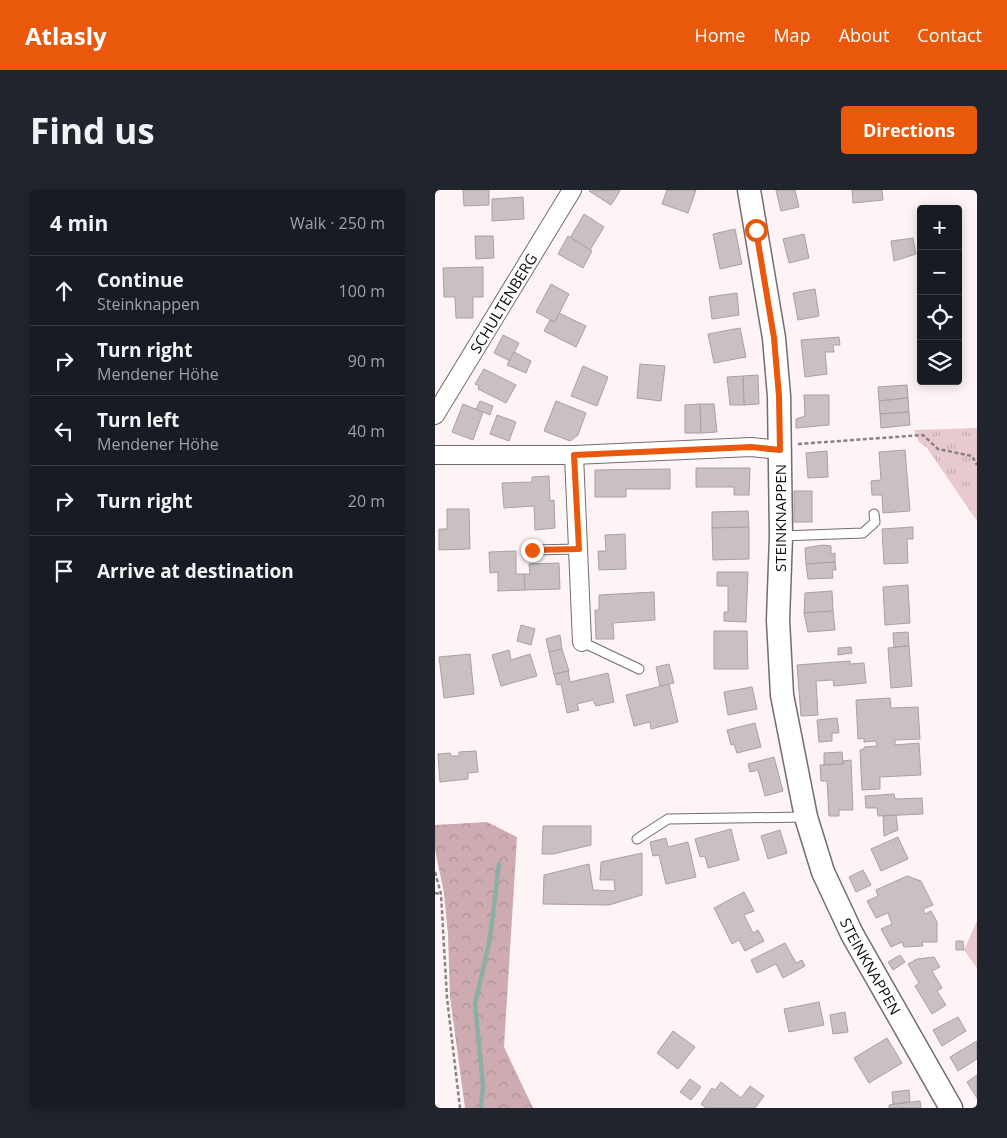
<!DOCTYPE html>
<html lang="en">
<head>
<meta charset="utf-8">
<style>
  :root { --surface:#171b24; --page:#20242c; --text:#f1f3f6; --muted:#9ea1a6; --line:#363941; --accent:#ea580c }
  body { margin:0; font-family:"Open Sans",sans-serif; background:var(--page); color:var(--text) }
  .controls { position:absolute; right:15px; top:15px; display:grid; overflow:hidden; border-radius:5px; box-shadow:0 2px 12px #0003 }
  .controls button { width:45px; height:45px; display:grid; place-items:center; padding:0; border:0; border-bottom:1px solid var(--line); background:var(--surface); color:var(--text); font:25px sans-serif }
  .stop { position:absolute; width:15px; height:15px; margin:-11px; border:4px solid #ea580c; border-radius:50%; background:#fff }
  .stop.end { background:#ea580c; border-color:#fff; box-shadow:0 1px 5px #0008 }
  .list { margin:0; padding:0; list-style:none }
  h2 { display:flex; justify-content:space-between; align-items:center; height:65px; margin:0; padding:0 20px; font-size:21px }
  h2 small { font-size:16px; font-weight:400; color:var(--muted) }
  .list li { display:grid; grid-template-columns:32px 1fr auto; gap:15px; align-items:center; box-sizing:border-box; height:70px; padding:0 20px; border-top:1px solid var(--line) }
  .list b { display:block; font-size:19px; white-space:nowrap }
  .list p { margin:0; font-size:16px; white-space:nowrap; color:var(--muted) }
  .list em { font-size:16px; font-style:normal; color:var(--muted) }
  .icon { flex:none; width:28px; height:28px; fill:none; stroke:currentColor; stroke-width:2; stroke-linecap:round; stroke-linejoin:round }
  .map { position:relative; flex:none; width:542px; height:918px; overflow:hidden; border-radius:5px }
  header { display:flex; align-items:center; gap:30px; box-sizing:border-box; height:70px; padding:0 25px; background:var(--accent); color:#fff }
  header strong { font-size:24px }
  nav { display:flex; gap:28px; margin-inline-start:auto; font-size:18px }
  .intro { display:flex; align-items:center; justify-content:space-between; box-sizing:border-box; height:120px; padding:0 30px }
  h1 { margin:0; font-size:35px }
  .button { padding:12px 22px; border-radius:5px; background:var(--accent); color:#fff; font-size:18px; font-weight:700 }
  main { display:flex; gap:30px; padding:0 30px }
  aside { flex:1; background:var(--surface); border-radius:5px; box-shadow:0 2px 12px #0003 }
  .map>svg:first-child { display:block }
  .grass { fill:url(#grass-tufts) }
  .forest { fill:url(#forest-crowns) }
  .lines { fill:none; stroke-linecap:round; stroke-linejoin:round }
  .stream { stroke:#8cafa6; stroke-width:4.5 }
  .building { fill:#c9c0c1; stroke:#a9a0a2 }
  .service-casing { stroke:#746c6d; stroke-width:11 }
  .minor-casing { stroke:#746c6d; stroke-width:20 }
  .tertiary-casing { stroke:#746c6d; stroke-width:25 }
  .path { stroke:#878181; stroke-width:2.5; stroke-dasharray:4 2.5; stroke-linecap:butt }
  .service { stroke:#fff; stroke-width:9 }
  .minor { stroke:#fff; stroke-width:18 }
  .tertiary { stroke:#fff; stroke-width:22 }
  .route { stroke:#ea580c; stroke-width:6 }
  .labels { text-anchor:middle; dominant-baseline:central; stroke-width:4; stroke-linejoin:round; paint-order:stroke }
  .street-label { font-size:15px; fill:#0f0c0c; stroke:#fff }
</style>
</head>
<body>
<header>
<strong>Atlasly</strong>
<nav><a>Home</a><a>Map</a><a>About</a><a>Contact</a></nav>
</header>
<div class="intro"><h1>Find us</h1><a class="button">Directions</a></div>
<main>
<aside>
<h2>4 min<small>Walk · 250 m</small></h2>
<ul class="list">
<li><svg class="icon" aria-label="ahead" viewBox="0 0 24 24"><path d="M12 20V5M6 11l6-6 6 6"/></svg><div><b>Continue</b><p>Steinknappen</p></div><em>100 m</em></li>
<li><svg class="icon" aria-label="right" viewBox="0 0 24 24"><path d="M7 20v-9h11M14 6l5 5-5 5"/></svg><div><b>Turn right</b><p>Mendener Höhe</p></div><em>90 m</em></li>
<li><svg class="icon" aria-label="left" viewBox="0 0 24 24"><path d="M17 20v-9H6M10 6l-5 5 5 5"/></svg><div><b>Turn left</b><p>Mendener Höhe</p></div><em>40 m</em></li>
<li><svg class="icon" aria-label="right" viewBox="0 0 24 24"><path d="M7 20v-9h11M14 6l5 5-5 5"/></svg><div><b>Turn right</b></div><em>20 m</em></li>
<li><svg class="icon" aria-label="arrive" viewBox="0 0 24 24"><path d="M6 21V4h12l-3 4 3 4H6"/></svg><div><b>Arrive at destination</b></div></li>
</ul>
</aside>
<div class="map">
<svg width="542" height="918" viewBox="0 0 542 918">
  <defs>
    <pattern id="grass-tufts" width="24" height="20" patternUnits="userSpaceOnUse" patternTransform="scale(1.25)"><rect width="24" height="20" fill="#e8c9cd"/><path d="M3 7l-1-3M5 7V3M7 7l1-3M15 17l-1-3M17 17v-4M19 17l1-3" fill="none" stroke="#c6abaf"/></pattern>
    <pattern id="forest-crowns" width="20" height="18" patternUnits="userSpaceOnUse" patternTransform="scale(1.25)"><rect width="20" height="18" fill="#cdabb0"/><path d="M2 6a3 3 0 1 1 6 0M12 15a3 3 0 1 1 6 0" fill="none" stroke="#af9296"/></pattern>
  </defs>
  <rect width="100%" height="100%" fill="#fef4f5"/>
  <!-- grass -->
  <g class="grass">
    <path d="M542 238V331L492 258 484 252 479 240Z"/>
    <path d="M542 731V778L529 760Z"/>
  </g>
  <!-- forest -->
  <path class="forest" d="M52 632 82 647 69 857 98 918H30L15 807 13 745 9 703 0 660V635Z"/>
  <g class="lines">
    <!-- stream -->
    <path class="stream" d="M46 918 48 896 40 814 55 749 64 674"/>
  </g>
  <!-- building -->
  <g class="building">
    <path d="M28 0H54V15L29 16Z"/>
    <path d="M184 0 185 1 176 15 154 1Z"/>
    <path d="M232 0H261L253 23 227 14Z"/>
    <path d="M341 0H360L364 17 346 21Z"/>
    <path d="M417 0H447L448 10 418 13Z"/>
    <path d="M88 7 89 29 57 31V9Z"/>
    <path d="M149 24 169 37 155 60 135 48Z"/>
    <path d="M300 39 307 74 285 79 278 44Z"/>
    <path d="M369 44 374 68 354 73 348 49Z"/>
    <path d="M40 46H58L59 68 41 69Z"/>
    <path d="M133 46 157 61 148 78 123 64Z"/>
    <path d="M478 48 481 64 459 71 456 51Z"/>
    <path d="M48 77V107H38V128H21L20 107H9L8 78Z"/>
    <path d="M116 94 134 104 120 132 101 122Z"/>
    <path d="M380 99 384 126 363 130 358 103Z"/>
    <path d="M302 103 304 125 277 129 274 107Z"/>
    <path d="M124 123 151 136 141 157 109 141 115 130 120 132Z"/>
    <path d="M305 138 311 167 279 173 273 144Z"/>
    <path d="M68 145 84 153 75 171 59 163Z"/>
    <path d="M404 147 405 155H398L399 162H390L392 184 370 187 366 150Z"/>
    <path d="M79 162 96 171 91 183 72 175Z"/>
    <path d="M205 174 230 176 226 211 202 208Z"/>
    <path d="M148 176 173 187 162 216 136 206Z"/>
    <path d="M49 179 81 195 71 213 43 199 44 196 40 194Z"/>
    <path d="M323 185 324 214 309 215 308 186Z"/>
    <path d="M308 186 309 215H295L292 187Z"/>
    <path d="M472 195 473 208 444 211 443 197Z"/>
    <path d="M369 205H394V235L361 238V229L370 226Z"/>
    <path d="M473 208 474 222 445 224 444 211Z"/>
    <path d="M45 211 58 216 55 225 41 219Z"/>
    <path d="M121 211 151 223 143 245 135 251 109 241Z"/>
    <path d="M28 214 48 222 38 250 17 242Z"/>
    <path d="M265 214 266 243H250V215Z"/>
    <path d="M265 214H279L282 242 266 243Z"/>
    <path d="M474 222 475 235 446 238 445 224Z"/>
    <path d="M62 225 81 232 74 251 55 244Z"/>
    <path d="M470 260 475 321 448 323 447 305H437L436 291 446 290 444 262Z"/>
    <path d="M392 261 393 287 373 288 371 263Z"/>
    <path d="M261 278H315L314 305H299V297H261Z"/>
    <path d="M235 279V299H191V307H160V280Z"/>
    <path d="M114 286 115 311 119 310 120 338 100 340 99 316 69 318 67 293 97 292V287Z"/>
    <rect x="359" y="301" width="18" height="31"/>
    <path d="M12 319H34L35 359 4 360V339H12Z"/>
    <path d="M313 321 314 337 277 338V322Z"/>
    <path d="M314 337V369L278 370 277 338Z"/>
    <path d="M478 337V349H472L473 373 449 374 447 339Z"/>
    <path d="M190 344 191 379 164 380 163 361H171L170 345Z"/>
    <path d="M388 355 396 356V364L400 363V372L371 374 370 358Z"/>
    <path d="M81 361V384H89L90 400 63 401V382L55 383 54 362Z"/>
    <path d="M400 372 401 380H397L398 388 373 389 371 374Z"/>
    <path d="M124 373 125 399 90 400 89 384H95L94 374Z"/>
    <path d="M282 382H313L311 432 289 431V422H293V396H282Z"/>
    <path d="M473 395 475 433 450 435 448 397Z"/>
    <path d="M397 401 398 421 369 423 370 403Z"/>
    <path d="M219 402 220 430 178 433 179 449H161L160 420H164V405Z"/>
    <path d="M398 421 400 440 373 442 369 423Z"/>
    <path d="M86 435 100 439 96 455 82 451Z"/>
    <path d="M279 441H312L313 479H279Z"/>
    <path d="M473 442 474 456 459 457 458 443Z"/>
    <path d="M125 445 127 459 114 462 111 449Z"/>
    <path d="M474 456 477 496 456 498 453 458Z"/>
    <path d="M416 457 417 463 403 465V458Z"/>
    <path d="M127 459 134 481 119 484 114 462Z"/>
    <path d="M74 460 76 470 95 464 102 486 66 496 57 465Z"/>
    <path d="M35 464 39 504 9 508 4 467Z"/>
    <path d="M415 471V474L429 473 431 493 399 496 398 490 381 491 383 525 366 526 362 475Z"/>
    <path d="M234 474 239 493 225 496 221 477Z"/>
    <path d="M133 481 135 492 173 483 179 512 161 516 158 510 142 514 144 520 132 523 126 494 122 495 119 484Z"/>
    <path d="M234 494 243 532 216 539 215 532 199 536 191 505Z"/>
    <path d="M317 497 322 519 293 525 289 502Z"/>
    <path d="M455 508 456 518 483 517 485 549 460 550V555L484 553 486 585 445 587V599L427 600 425 560 429 559V557L442 556 441 551 429 552V548L423 549 421 510Z"/>
    <path d="M402 528 404 543H397V551L384 552 382 530Z"/>
    <path d="M320 533 326 557 302 563 299 554 296 555 292 540Z"/>
    <path d="M41 561 43 582 33 583V589L5 592 3 564 15 563 16 566H24V562Z"/>
    <path d="M407 562 408 574 389 575V563Z"/>
    <path d="M339 567 348 601 330 606 323 580 315 582 313 574Z"/>
    <path d="M416 570 418 620H404V626H394L392 591H386L385 575 408 574V571Z"/>
    <path d="M459 604 460 609 487 608 488 624 443 626 442 618H431L430 606Z"/>
    <path d="M461 625 463 640 449 646 448 626Z"/>
    <path d="M108 636H156V655L118 664H107Z"/>
    <path d="M296 639 304 670 273 678 270 666 265 667 260 649Z"/>
    <path d="M345 640 352 663 333 669 326 646Z"/>
    <path d="M463 647 473 669 446 681 436 659Z"/>
    <path d="M231 648 233 657 253 652 261 687 231 694 224 665 218 666 215 652Z"/>
    <path d="M207 663V705L174 715 108 714 109 685 154 674 158 700 180 701 179 690H165L166 672Z"/>
    <path d="M428 680 436 695 421 702 414 687Z"/>
    <path d="M472 686 486 691 498 715 488 719 490 724 496 721 502 732V752H487L488 756 469 757 467 752 456 757 446 739 457 734 453 723 441 728 432 711 443 706 441 700Z"/>
    <path d="M309 702 319 721 309 725 318 743 323 740 329 751 310 761 304 750 297 754 279 718Z"/>
    <path d="M521 751H528L529 760H521Z"/>
    <path d="M350 753 361 773 367 770 370 776 348 788 341 774 322 783 316 770Z"/>
    <path d="M465 765 470 772 458 780 453 772Z"/>
    <path d="M499 767 505 777 497 781 507 798 502 801 511 815 497 824 480 796 484 793 473 774 482 769Z"/>
    <path d="M384 812 389 835 354 842 349 819Z"/>
    <path d="M410 822 413 842 398 844 395 825Z"/>
    <path d="M523 827 531 841 507 856 498 840Z"/>
    <path d="M238 841 260 857 243 879 222 863Z"/>
    <path d="M452 848 467 873 434 893 419 868Z"/>
    <path d="M542 851V869L523 881 515 867Z"/>
    <path d="M542 885V908L532 892Z"/>
    <path d="M255 889 266 897 256 910 245 902Z"/>
    <path d="M286 892 306 908 315 896 329 906 320 918H271L266 914 277 898 280 900Z"/>
    <path d="M474 900 475 912 458 914 457 902Z"/>
    <path d="M485 911 486 918H454V915Z"/>
  </g>
  <g class="lines">
    <!-- service casing -->
    <g class="service-casing">
      <g id="service">
        <path d="M346 346 428 343 440 332 439 324"/>
        <path d="M97 360 143 359"/>
        <path d="M147 452 204 479"/>
        <path d="M202 649 233 629 370 627"/>
      </g>
    </g>
    <!-- minor casing -->
    <g class="minor-casing">
      <g id="minor">
        <path id="s1" d="M0 225 137 0"/>
        <path d="M0 265H139L316 257 345 260"/>
        <path d="M139 265 147 452"/>
      </g>
    </g>
    <!-- tertiary casing -->
    <g class="tertiary-casing">
      <g id="tertiary">
        <path id="s2" d="M314 0 339 148 344 206 346 346 343 430 347 505 371 627 388 682 417 744 516 918"/>
      </g>
    </g>
    <!-- path -->
    <g class="path">
      <path d="M363 254 488 245 503 259 537 266 542 275"/>
      <path d="M0 682 6 704 12 808 25 918"/>
      <path d="M0 703 6 704"/>
    </g>
    <!-- service -->
    <use href="#service" class="service"/>
    <!-- minor -->
    <use href="#minor" class="minor"/>
    <!-- tertiary -->
    <use href="#tertiary" class="tertiary"/>
  </g>
  <g class="lines">
    <!-- route -->
    <path class="route" d="M97 360 144 359 139 265 316 257 345 260 344 206 339 148 321 40"/>
  </g>
  <g class="labels">
    <!-- street labels -->
    <g class="street-label">
      <text stroke="none"><textPath href="#s1" startOffset="131">SCHULTENBERG</textPath></text>
      <text transform="translate(345 328) rotate(-90)">STEINKNAPPEN</text>
      <text stroke="none"><textPath href="#s2" startOffset="795">STEINKNAPPEN</textPath></text>
    </g>
  </g>
</svg>
<div class="controls">
<button>+</button>
<button>−</button>
<button><svg class="icon" aria-label="locate" viewBox="0 0 24 24"><circle cx="12" cy="12" r="6"/><path d="M12 2v4M12 18v4M2 12h4M18 12h4"/></svg></button>
<button><svg class="icon" aria-label="layers" viewBox="0 0 24 24"><path d="M12 4l9 5-9 5-9-5zM3 14l9 5 9-5"/></svg></button>
</div>
<div class="stop" style="left:321px;top:40px"></div>
<div class="stop end" style="left:97px;top:360px"></div>
</div>
</main>
</body>
</html>
